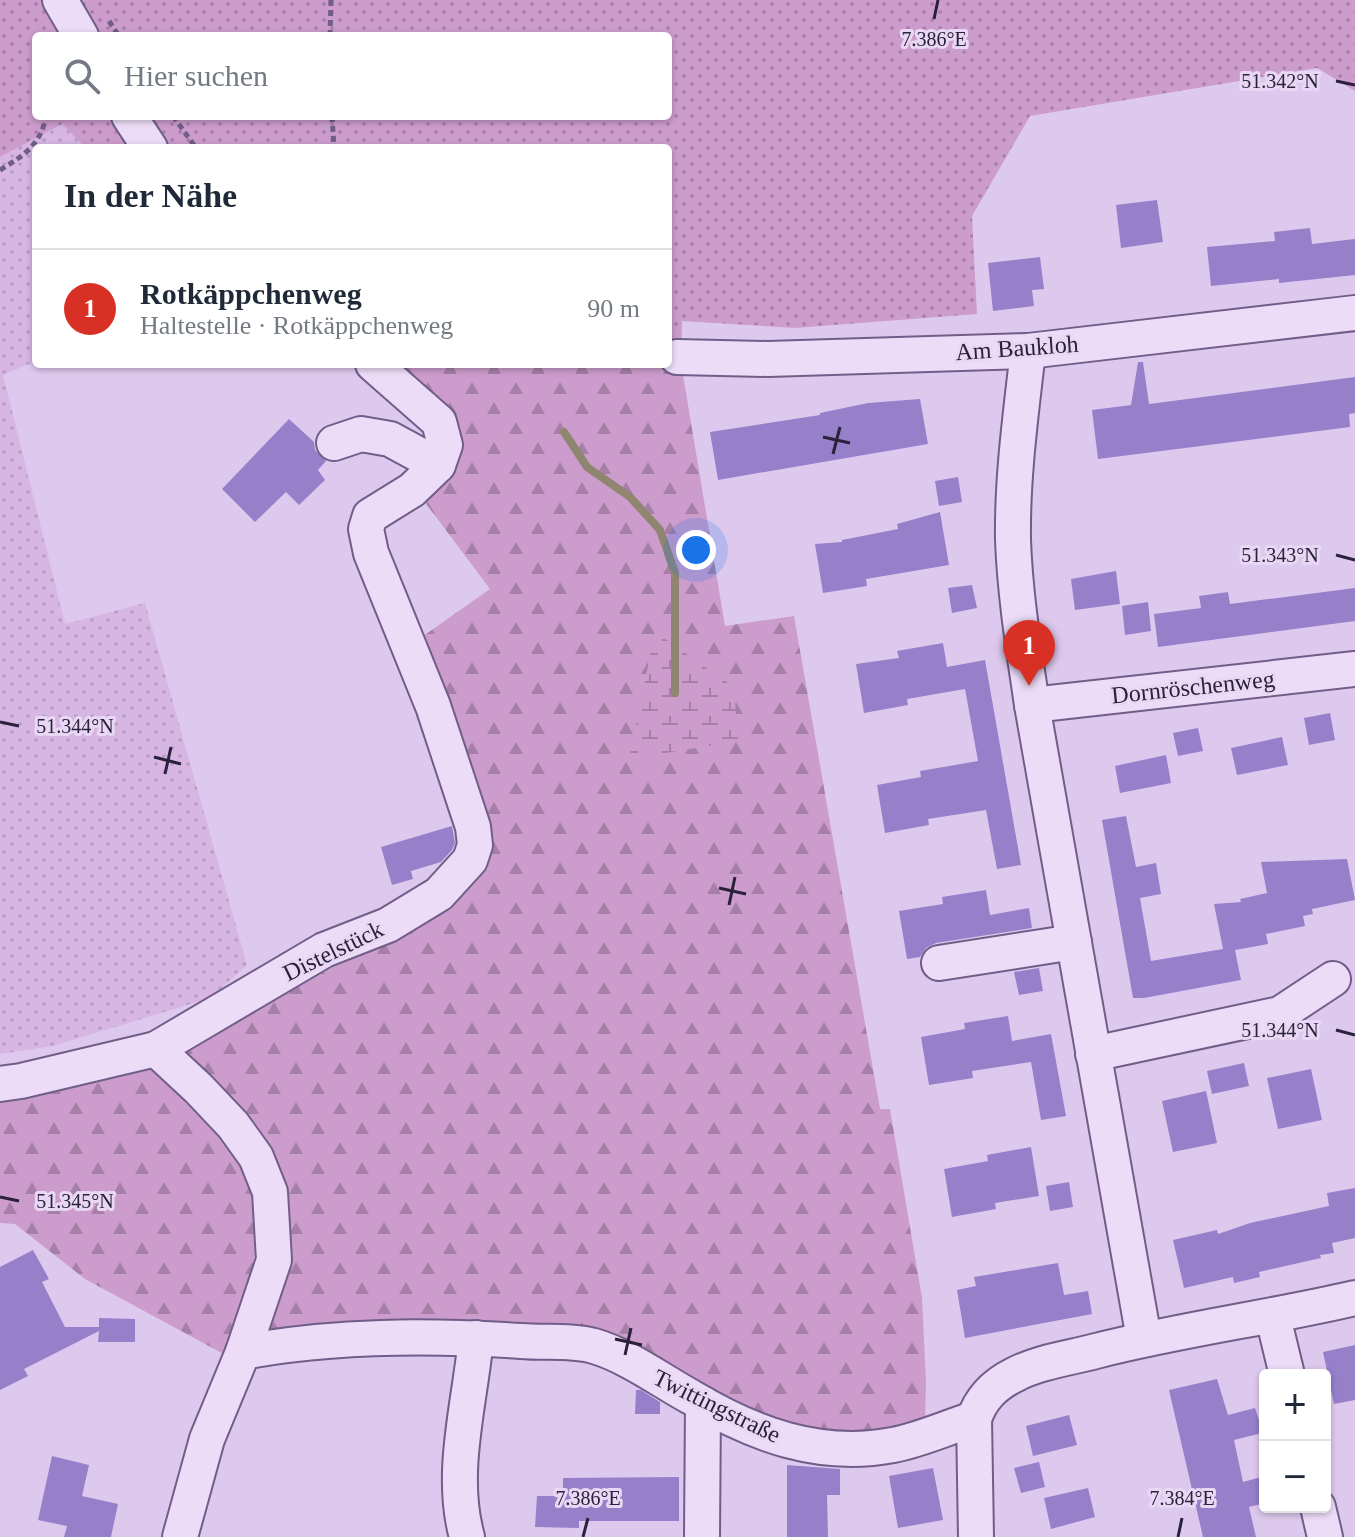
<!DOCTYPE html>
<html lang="de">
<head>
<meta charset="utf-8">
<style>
  :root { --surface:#fff; --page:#f6f6f7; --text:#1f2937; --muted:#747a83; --line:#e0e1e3; --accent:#d93025 }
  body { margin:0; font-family:"Times New Roman",serif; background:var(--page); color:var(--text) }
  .controls { position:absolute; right:24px; bottom:24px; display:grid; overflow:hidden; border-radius:8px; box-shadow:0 2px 6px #0004 }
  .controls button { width:72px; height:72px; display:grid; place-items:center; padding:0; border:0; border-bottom:2px solid var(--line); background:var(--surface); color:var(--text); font:40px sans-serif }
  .you { position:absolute; left:696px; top:550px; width:28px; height:28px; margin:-20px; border:6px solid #fff; border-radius:50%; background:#1a73e8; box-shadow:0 0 0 12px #1a73e833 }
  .badge { display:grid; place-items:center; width:52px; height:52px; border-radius:50%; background:var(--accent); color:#fff; font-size:26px; font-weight:700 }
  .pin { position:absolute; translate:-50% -66px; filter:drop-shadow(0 2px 4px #0008) }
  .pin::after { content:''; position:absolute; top:42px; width:28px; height:24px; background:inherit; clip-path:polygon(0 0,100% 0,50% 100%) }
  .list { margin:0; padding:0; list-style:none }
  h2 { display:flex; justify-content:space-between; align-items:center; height:104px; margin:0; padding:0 32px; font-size:34px }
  h2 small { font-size:26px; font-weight:400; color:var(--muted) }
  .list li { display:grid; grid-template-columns:52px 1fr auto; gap:24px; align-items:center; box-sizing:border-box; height:120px; padding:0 32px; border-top:2px solid var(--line) }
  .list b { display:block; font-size:30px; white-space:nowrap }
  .list p { margin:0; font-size:26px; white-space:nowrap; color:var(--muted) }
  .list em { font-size:26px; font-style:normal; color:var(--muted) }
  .icon { flex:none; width:44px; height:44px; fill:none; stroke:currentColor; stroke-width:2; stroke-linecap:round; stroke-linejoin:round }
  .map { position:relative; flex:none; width:1355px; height:1537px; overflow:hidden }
  .search { position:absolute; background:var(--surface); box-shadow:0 2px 6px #0004; left:32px; top:32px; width:640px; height:88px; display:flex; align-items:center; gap:20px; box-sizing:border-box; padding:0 28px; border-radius:8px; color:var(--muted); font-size:30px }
  .panel { position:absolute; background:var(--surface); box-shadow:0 2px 6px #0004; left:32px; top:144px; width:640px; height:224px; border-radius:8px }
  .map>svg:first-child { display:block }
  .farmland { fill:url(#farmland-dots) }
  .grass { fill:url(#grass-dots); fill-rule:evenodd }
  .forest { fill:url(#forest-firs) }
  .wetland { fill:url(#wetland-marsh) }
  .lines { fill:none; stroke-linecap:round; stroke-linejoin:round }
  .stream { stroke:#908570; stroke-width:8 }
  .building { fill:#9680ca }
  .minor-casing { stroke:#705e89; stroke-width:38 }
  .path { stroke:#705e89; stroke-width:5; stroke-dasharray:6 4; stroke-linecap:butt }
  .minor { stroke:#eddcf8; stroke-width:34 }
  .ticks { fill:none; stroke:#2a213a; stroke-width:3 }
  .labels { text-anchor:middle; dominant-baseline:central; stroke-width:6; stroke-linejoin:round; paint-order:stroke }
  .street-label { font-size:24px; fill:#2a213a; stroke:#e9d8f5 }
  .ticks-label { font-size:20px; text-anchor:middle; fill:#2a213a; stroke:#e9d8f5; stroke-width:6; stroke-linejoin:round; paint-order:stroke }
</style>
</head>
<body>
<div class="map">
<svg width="1355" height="1537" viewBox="0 0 1355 1537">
  <defs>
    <pattern id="farmland-dots" width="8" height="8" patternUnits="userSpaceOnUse" patternTransform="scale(2)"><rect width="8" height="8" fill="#d7b6e3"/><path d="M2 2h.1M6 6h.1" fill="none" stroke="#b99cc4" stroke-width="1.8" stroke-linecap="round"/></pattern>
    <pattern id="grass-dots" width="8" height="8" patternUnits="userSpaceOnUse" patternTransform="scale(2)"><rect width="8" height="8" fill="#cc9ccc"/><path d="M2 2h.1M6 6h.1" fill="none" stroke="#a67fa7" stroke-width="1.8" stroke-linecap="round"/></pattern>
    <pattern id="forest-firs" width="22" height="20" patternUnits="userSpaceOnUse" patternTransform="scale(2)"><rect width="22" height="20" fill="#cc9ccc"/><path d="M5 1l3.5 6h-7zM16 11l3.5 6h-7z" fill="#a67fa7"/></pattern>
    <pattern id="wetland-marsh" width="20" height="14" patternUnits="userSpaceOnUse" patternTransform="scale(2)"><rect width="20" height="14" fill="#cc9ccc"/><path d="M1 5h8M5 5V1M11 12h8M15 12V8" fill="none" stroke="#a67fa7"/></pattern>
  </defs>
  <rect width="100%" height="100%" fill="#dec9ee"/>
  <!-- farmland -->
  <path class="farmland" d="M62 124 86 148H36V361L3 375 65 624 145 603 247 965 210 998 53 1046 0 1054V157Z"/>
  <!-- grass -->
  <path class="grass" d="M0 0H1355V91L1317 68 1030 116 972 216 977 314 795 328 682 321 681 363 668 361V148H86L62 124 0 157ZM36 36H668V116H36Z"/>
  <!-- forest -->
  <g class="forest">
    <path d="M681 363 725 626 794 616 880 1109H890L922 1298 926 1382 925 1423 813 1439 633 1358 257 1341 270 1192 156 1049 470 860 409 646 490 589 418 493 447 463 388 364Z"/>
    <path d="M150 1063 211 1125 240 1159 263 1199 252 1272 231 1358 85 1279 15 1224 0 1223V1091Z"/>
  </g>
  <!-- wetland -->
  <path class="wetland" d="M655 632 734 687 738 741 629 759Z"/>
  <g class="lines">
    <!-- stream -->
    <path class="stream" d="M564 432 587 467 630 497 660 530 675 573V693"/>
  </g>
  <!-- building -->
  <g class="building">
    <path d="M1157 200 1163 242 1121 248 1116 205Z"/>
    <path d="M1310 228 1312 244 1355 239V275L1279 283V279L1211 286 1207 247 1275 241 1274 232Z"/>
    <path d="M1040 257 1044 289 1032 290 1034 306 993 311 988 263Z"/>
    <path d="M1138 362H1143L1149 404 1355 377V413L1349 414 1350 427 1098 459 1092 410 1131 405Z"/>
    <path d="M920 399 928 444 718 480 710 432 820 415V413L868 403Z"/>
    <path d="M289 419 314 442 315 450 326 461 318 470 325 480 299 505 286 492 255 522 222 489Z"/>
    <path d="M958 477 962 502 939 506 935 481Z"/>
    <path d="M940 512 949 565 866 579 867 586 823 593 815 544 842 542V540L898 529 897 524Z"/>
    <path d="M1116 571 1120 604 1075 610 1071 579Z"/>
    <path d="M972 585 977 608 952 613 948 588Z"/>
    <path d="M1355 588V621L1158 647 1154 614 1201 608 1199 596 1228 592 1230 604Z"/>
    <path d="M1148 602 1151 631 1125 635 1122 606Z"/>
    <path d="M943 643 947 667 985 660 1021 865 997 869 986 810 928 819 929 825 885 833 877 785 921 777 920 771 978 761 965 689 907 699 908 705 864 713 856 664 899 658 897 651Z"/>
    <path d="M1330 713 1335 740 1309 745 1304 718Z"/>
    <path d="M1198 728 1203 751 1178 756 1173 733Z"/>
    <path d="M1282 737 1288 765 1237 775 1231 748Z"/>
    <path d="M1166 755 1171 783 1120 793 1115 766Z"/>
    <path d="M1126 816 1136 867 1156 863 1161 894 1140 898 1151 961 1223 949 1214 904 1241 902 1240 899 1267 893 1261 862 1347 859 1355 900 1312 909 1313 914 1303 916 1305 926 1266 934 1268 944 1235 950 1241 980 1144 998H1133L1102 820Z"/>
    <path d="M452 826 455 843 452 850 441 862 411 871 413 879 392 885 381 847Z"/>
    <path d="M986 890 990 915 1029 908 1032 928 936 943 926 948 920 957 907 959 899 911 943 904 942 897Z"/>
    <path d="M1039 968 1043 991 1019 995 1014 972Z"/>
    <path d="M1008 1016 1012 1041 1051 1034 1066 1116 1041 1120 1031 1062 972 1071 973 1078 929 1085 921 1037 965 1029 964 1023Z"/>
    <path d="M1244 1063 1249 1086 1212 1094 1207 1071Z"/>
    <path d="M1311 1069 1322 1120 1278 1129 1267 1078Z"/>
    <path d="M1206 1091 1217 1143 1173 1152 1162 1101Z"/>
    <path d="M1031 1147 1039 1196 995 1203 996 1209 952 1217 944 1169 988 1161 987 1155Z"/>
    <path d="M1069 1182 1073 1207 1050 1211 1046 1186Z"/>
    <path d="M1355 1188V1238L1332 1243 1334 1253 1320 1255 1321 1258 1259 1272 1260 1277 1234 1283 1233 1277 1184 1288 1173 1240 1217 1230 1218 1234 1250 1223 1329 1206 1327 1193Z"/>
    <path d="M33 1250 49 1279 42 1282 65 1327H99V1318L135 1319V1342H98L99 1331 24 1369 28 1376 0 1390V1267Z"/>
    <path d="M1058 1263 1064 1295 1088 1291 1092 1314 965 1338 957 1290 976 1286 974 1277Z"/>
    <path d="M1355 1345V1400L1334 1404 1323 1352Z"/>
    <path d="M1217 1379 1228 1415 1255 1408 1259 1420 1262 1433 1234 1440 1243 1482 1265 1476V1503L1249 1507 1256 1537H1203L1169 1390Z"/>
    <path d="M636 1390H641L660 1402V1414H635Z"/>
    <path d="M1069 1415 1077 1445 1033 1456 1026 1426Z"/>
    <path d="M52 1456 89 1465 82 1496 118 1504 111 1537H64L67 1526 38 1520Z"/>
    <path d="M1039 1462 1045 1487 1021 1493 1014 1468Z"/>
    <path d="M787 1465 840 1469V1495H827L828 1537H787Z"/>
    <path d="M933 1468 943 1520 898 1528 889 1476Z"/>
    <path d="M679 1477V1521H579V1528L535 1527 537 1496H563V1478Z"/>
    <path d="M1088 1488 1095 1517 1051 1529 1044 1498Z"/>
  </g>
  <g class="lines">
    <!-- minor casing -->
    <g class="minor-casing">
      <g id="minor">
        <path d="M60 0 81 36"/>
        <path d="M129 116 150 148"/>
        <path d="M1028 351C1021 413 1012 477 1013 540 1015 595 1024 650 1032 705L1144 1339"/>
        <path d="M677 357 768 359 1028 351 1355 313"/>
        <path d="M334 443 361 434 390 439 438 465"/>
        <path d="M1032 705 1355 669"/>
        <path d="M939 963 1074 942"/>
        <path d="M1093 1054 1280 1014 1333 979"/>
        <path d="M0 1084 21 1081 156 1049"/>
        <path d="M1273 1317 1287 1375"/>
        <path d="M243 1352C334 1335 428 1335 521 1341 544 1343 572 1340 594 1346 628 1356 660 1380 691 1397 753 1434 819 1459 893 1445 920 1440 948 1427 974 1419"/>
        <path d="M1318 1507 1325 1537"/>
        <path d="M702 1536 703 1404"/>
        <path d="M180 1537 207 1439 243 1352 274 1260 270 1192 256 1157 233 1125 199 1089 156 1049 324 950 388 925 439 894 470 860 475 845 473 827 433 706 371 553 366 529 370 516 412 490 438 465 445 445 439 422 373 364"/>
        <path d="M467 1537C449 1473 470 1403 476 1338"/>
        <path d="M976 1537 974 1419C981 1398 994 1385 1014 1375 1038 1362 1070 1358 1096 1351 1182 1329 1269 1318 1355 1298"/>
      </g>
    </g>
    <!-- path -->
    <g class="path">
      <path d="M109 21 119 36"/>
      <path d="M330 36 331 0"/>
      <path d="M173 116 196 148"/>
      <path d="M332 116 334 148"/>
      <path d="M0 170C23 156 41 145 46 116"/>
    </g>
    <!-- minor -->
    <use href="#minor" class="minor"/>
  </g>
  <!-- ticks -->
  <path class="ticks" d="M934 19 938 0M1336 81 1355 85M823 437 850 443M833 454 840 427M1336 555 1355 560M0 722 19 726M154 757 181 764M165 774 171 747M719 888 746 894M729 905 735 877M1336 1030 1355 1035M0 1197 19 1201M615 1339 642 1345M625 1355 631 1328M583 1537 588 1518M1178 1537 1182 1518"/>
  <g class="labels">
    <!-- street labels -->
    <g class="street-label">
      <text transform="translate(1017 348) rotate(-4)">Am Baukloh</text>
      <text transform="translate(1193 687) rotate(-6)">Dornröschenweg</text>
      <text transform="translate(333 951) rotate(-26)">Distelstück</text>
      <text transform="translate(717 1406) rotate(26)">Twittingstraße</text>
    </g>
  </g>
  <g class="ticks-label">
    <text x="934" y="46">7.386°E</text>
    <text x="1280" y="88">51.342°N</text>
    <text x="1280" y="562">51.343°N</text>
    <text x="75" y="733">51.344°N</text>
    <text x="1280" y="1037">51.344°N</text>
    <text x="75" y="1208">51.345°N</text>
    <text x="588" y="1505">7.386°E</text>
    <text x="1182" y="1505">7.384°E</text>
  </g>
</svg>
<div class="controls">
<button>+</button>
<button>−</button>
</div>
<div class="you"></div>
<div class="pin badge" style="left:1029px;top:686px">1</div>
<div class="search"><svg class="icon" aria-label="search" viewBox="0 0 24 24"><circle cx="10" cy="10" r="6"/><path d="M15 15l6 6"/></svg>Hier suchen</div>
<section class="panel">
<h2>In der Nähe<small></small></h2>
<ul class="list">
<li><span class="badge">1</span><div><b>Rotkäppchenweg</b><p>Haltestelle · Rotkäppchenweg</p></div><em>90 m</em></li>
</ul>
</section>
</div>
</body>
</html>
